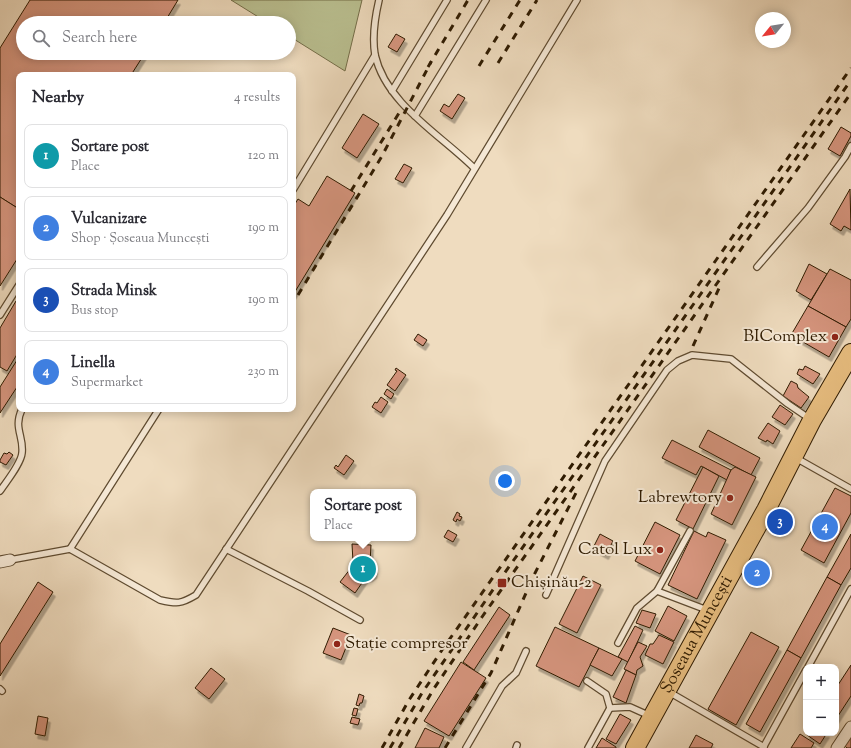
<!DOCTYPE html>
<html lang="en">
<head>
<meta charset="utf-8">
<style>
  :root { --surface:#fff; --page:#f7f7f7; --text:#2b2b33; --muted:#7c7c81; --line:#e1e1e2; --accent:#111827 }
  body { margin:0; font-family:"Sorts Mill Goudy",serif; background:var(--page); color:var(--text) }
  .controls { position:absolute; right:12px; bottom:12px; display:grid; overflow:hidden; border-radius:8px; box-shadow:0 2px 10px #0003 }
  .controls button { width:36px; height:36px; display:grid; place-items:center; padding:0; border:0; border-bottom:1px solid var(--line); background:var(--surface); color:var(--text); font:20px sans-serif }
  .compass { position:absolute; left:755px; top:12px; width:36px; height:36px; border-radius:50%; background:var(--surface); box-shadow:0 2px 10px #0003; rotate:240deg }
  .you { position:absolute; left:505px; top:481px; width:14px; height:14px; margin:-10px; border:3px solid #fff; border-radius:50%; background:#1a73e8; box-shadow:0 0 0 6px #1a73e833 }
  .badge { display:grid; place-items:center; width:26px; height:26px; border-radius:50%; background:var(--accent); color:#fff; font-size:13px; font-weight:700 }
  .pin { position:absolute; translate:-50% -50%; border:2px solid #fff; box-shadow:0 1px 4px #0006 }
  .popup { position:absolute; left:310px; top:489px; width:106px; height:52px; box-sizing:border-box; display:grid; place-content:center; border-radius:8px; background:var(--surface); filter:drop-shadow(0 1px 3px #0005); font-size:13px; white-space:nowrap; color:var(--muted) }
  .popup b { font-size:15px; color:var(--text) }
  .popup::after { content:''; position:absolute; left:50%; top:100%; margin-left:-8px; border:8px solid transparent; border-top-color:var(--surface) }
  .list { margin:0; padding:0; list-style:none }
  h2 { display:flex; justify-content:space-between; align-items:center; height:52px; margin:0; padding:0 16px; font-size:17px }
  h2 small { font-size:13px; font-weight:400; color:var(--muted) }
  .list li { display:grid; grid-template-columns:26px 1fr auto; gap:12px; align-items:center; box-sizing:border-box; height:64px; margin:0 8px 8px; padding:0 8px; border:1px solid var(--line); border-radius:8px }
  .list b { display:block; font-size:15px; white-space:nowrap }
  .list p { margin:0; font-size:13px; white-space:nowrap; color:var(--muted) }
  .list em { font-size:13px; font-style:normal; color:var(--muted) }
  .icon { flex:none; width:22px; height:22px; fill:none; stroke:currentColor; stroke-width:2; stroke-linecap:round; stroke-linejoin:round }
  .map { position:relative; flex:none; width:851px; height:748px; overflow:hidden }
  .search { position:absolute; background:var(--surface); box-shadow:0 2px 10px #0003; left:16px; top:16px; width:280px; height:44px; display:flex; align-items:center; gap:10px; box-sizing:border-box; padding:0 14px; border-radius:22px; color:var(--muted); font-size:15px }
  .panel { position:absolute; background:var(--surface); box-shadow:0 2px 10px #0003; left:16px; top:72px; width:280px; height:340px; border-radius:8px }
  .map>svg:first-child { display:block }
  .green { fill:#bac091; stroke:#746e49 }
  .building { fill:#d6957e; stroke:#2f1b01; filter:url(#shadow) }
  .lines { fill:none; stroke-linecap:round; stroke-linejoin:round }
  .lane-casing { stroke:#5f4b30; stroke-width:8 }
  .street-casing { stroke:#5f4b30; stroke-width:13 }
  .primary-casing { stroke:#2f1b01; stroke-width:20 }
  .lane { stroke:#f5e8d5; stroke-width:5.5 }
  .street { stroke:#f5e8d5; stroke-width:11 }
  .primary { stroke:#e8be80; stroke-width:18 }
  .rail { stroke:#2f1b01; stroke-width:3; stroke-dasharray:7 7; stroke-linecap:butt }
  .poi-dot { fill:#8f2418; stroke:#f5e8d5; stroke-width:1.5 }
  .labels { text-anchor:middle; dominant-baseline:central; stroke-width:4; stroke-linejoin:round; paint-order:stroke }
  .poi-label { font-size:17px; fill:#2f1b01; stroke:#f5e8d5; text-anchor:end }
  .street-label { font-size:17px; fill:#2f1b01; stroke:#f5e8d5 }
</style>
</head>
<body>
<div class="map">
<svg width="851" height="748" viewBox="0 0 851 748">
  <defs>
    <filter id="shadow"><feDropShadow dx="2.5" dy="4.5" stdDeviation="0" flood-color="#0004"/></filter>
  </defs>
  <rect width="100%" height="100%" fill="#efdcbf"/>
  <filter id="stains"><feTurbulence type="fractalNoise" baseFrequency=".005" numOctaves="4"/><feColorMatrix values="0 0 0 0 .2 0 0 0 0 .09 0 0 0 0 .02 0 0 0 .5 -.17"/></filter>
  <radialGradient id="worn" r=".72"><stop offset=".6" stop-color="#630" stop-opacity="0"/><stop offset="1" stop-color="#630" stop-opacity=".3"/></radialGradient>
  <!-- green -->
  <path class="green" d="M231 0H362L345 71 289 36V23H268Z"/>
  <!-- building -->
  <g class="building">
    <path d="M30 0H178L164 23H23V53H145L131 75H19V209L0 197V48Z"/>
    <path d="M396 34 405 39 397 52 388 47Z"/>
    <path d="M458 94 465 98 452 119 440 111 444 104 449 107Z"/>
    <path d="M363 114 379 124 357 158 342 148Z"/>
    <path d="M841 127 851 133V136L840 156 828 149Z"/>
    <path d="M404 164 412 168 403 183 395 179Z"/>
    <path d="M327 176 355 193 293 295V207L298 199 309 206Z"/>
    <path d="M850 189 851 230 844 226 841 231 830 224Z"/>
    <path d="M0 197 19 209V256L0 286Z"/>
    <path d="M809 264 827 274 811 300 796 291Z"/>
    <path d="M830 269 851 280V319L846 327 808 306Z"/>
    <path d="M16 301 19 304V351L7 371 0 367V328Z"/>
    <path d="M808 306 846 327 829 357 791 335Z"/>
    <path d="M418 334 427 340 423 346 414 340Z"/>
    <path d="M19 357V384L0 413V387Z"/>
    <path d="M805 366 820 374 813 384 797 374 799 369 803 370Z"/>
    <path d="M396 368 406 375 395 391 387 385 397 371 395 370Z"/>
    <path d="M791 381 797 384 798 388 809 397 801 408 783 396Z"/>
    <path d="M387 389 394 394 391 399 384 394Z"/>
    <path d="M381 397 388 402 381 413 372 407 375 402 377 403Z"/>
    <path d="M780 405 793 414 785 425 772 417Z"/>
    <path d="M768 423 780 431 773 444 767 440 766 442 758 438Z"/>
    <path d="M708 430 760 458 751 475 699 447Z"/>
    <path d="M672 440 731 470 727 480 701 466 696 475 662 458Z"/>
    <path d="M9 452 13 455 6 465 0 462V460L4 453 7 454Z"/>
    <path d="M346 455 354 461 344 475 334 468 336 465 338 467Z"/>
    <path d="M703 467 719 476 693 529 676 520Z"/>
    <path d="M735 467 756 477 732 525 711 514 731 470Z"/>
    <path d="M835 488 851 496V513L824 563 801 550Z"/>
    <path d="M457 512 460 514 459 516 462 517 460 521 457 519 456 522 453 520Z"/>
    <path d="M655 522 680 535 660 574 635 561Z"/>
    <path d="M448 530 457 535 453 542 444 537Z"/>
    <path d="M694 531 706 537 708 532 726 540 697 599 668 585Z"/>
    <path d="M600 534 613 541 606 555 593 548Z"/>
    <path d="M851 534V568L841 585 827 577Z"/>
    <path d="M352 544 371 545 370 563 373 565 375 569 374 574 370 577H366L355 593 340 582 351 568 353 562Z"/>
    <path d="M583 576 601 585 577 633 559 624Z"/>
    <path d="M827 577 841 585 801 658 787 650Z"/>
    <path d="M38 582 53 592 0 676V644Z"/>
    <path d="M668 606 687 616 674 641 655 631Z"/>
    <path d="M499 607 510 615 474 670 463 662Z"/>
    <path d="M642 610 656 614 650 628 636 623Z"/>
    <path d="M635 626 643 630 628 662 618 657Z"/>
    <path d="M555 627 599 648 579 687 536 666Z"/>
    <path d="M333 628 351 635 341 660 323 653Z"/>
    <path d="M751 632 779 647 736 725 708 709Z"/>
    <path d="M659 635 674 642 663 664 645 655 650 644H653Z"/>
    <path d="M638 642 647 646 640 657 643 666 637 670 636 675 624 669Z"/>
    <path d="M599 648 622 659 612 676 590 665Z"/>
    <path d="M787 650 801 658 760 732 746 724Z"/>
    <path d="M461 662 486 678 449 736 424 721Z"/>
    <path d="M851 665V696L836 719V688Z"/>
    <path d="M211 668 225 679 209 699 195 688Z"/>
    <path d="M626 670 636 675 626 703 613 697Z"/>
    <path d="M359 694 364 696 362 703H360L359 706 356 705Z"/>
    <path d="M354 708 358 709 356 716 352 715Z"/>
    <path d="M620 714 631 720 616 744 606 739Z"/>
    <path d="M38 716 48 718 45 736 35 734Z"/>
    <path d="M352 717 360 719 358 725 350 723Z"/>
    <path d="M425 728 444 737 439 748H415Z"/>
    <path d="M808 733H827L820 744 807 735Z"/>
    <path d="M800 734 814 743 811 748H791Z"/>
    <path d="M696 735 713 744 711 748H689Z"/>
    <path d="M851 736V748H847L845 746Z"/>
    <path d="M602 738 616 747V748H596Z"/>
  </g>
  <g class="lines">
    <!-- lane casing -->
    <g class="lane-casing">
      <g id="lane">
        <path d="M379 0C375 17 372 37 375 55 386 104 441 135 474 168"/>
        <path d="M392 91 447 0"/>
        <path d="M415 116 486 0"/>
        <path d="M293 190 375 55"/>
        <path d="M757 267 808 208 845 157 851 146"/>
        <path d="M0 315 19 285"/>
        <path d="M796 458 851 489"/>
        <path d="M0 491C6 482 21 464 22 453 24 436 13 428 22 409"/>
        <path d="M70 549 159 409"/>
        <path d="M226 549 308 591 360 620"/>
        <path d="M10 560 70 549 160 600C177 604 181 604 196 595L447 215 577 0"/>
        <path d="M657 591 707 610"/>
        <path d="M546 595 605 461 667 370 678 361 692 355 731 359 788 404 810 419"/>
        <path d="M618 643 637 608 657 591 690 531"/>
        <path d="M808 667 851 589"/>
        <path d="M587 681 606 694 610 708 630 707 650 716"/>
        <path d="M0 689 2 691"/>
        <path d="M669 692 764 747"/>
        <path d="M466 748 502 686 516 673 526 651"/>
        <path d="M516 748 517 745"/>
        <path d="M588 748 610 708"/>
        <path d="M763 748 806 670"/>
      </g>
    </g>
    <!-- street casing -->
    <g class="street-casing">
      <g id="street">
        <path d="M0 562 10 560"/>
        <path d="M837 748 851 727"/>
      </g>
    </g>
    <!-- primary casing -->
    <g class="primary-casing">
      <g id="primary">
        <path id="s1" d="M635 748 766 510 812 420 851 353"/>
      </g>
    </g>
    <!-- lane -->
    <use href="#lane" class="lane"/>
    <!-- street -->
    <use href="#street" class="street"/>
    <!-- primary -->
    <use href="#primary" class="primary"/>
    <!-- rail -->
    <g class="rail">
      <path d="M498 63 537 0"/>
      <path d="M479 66 520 0"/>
      <path d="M428 67 468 0"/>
      <path d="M351 191 399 113"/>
      <path d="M298 295 382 156 431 62"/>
      <path d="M693 346 720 286"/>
      <path d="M382 748 409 700 442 650 851 68"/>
      <path d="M390 748 422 693 499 581 851 80"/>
      <path d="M399 748 433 690 482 617 851 93"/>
      <path d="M445 748 491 673 533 577 579 487"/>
    </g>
  </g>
  <!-- markers -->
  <g class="poi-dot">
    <circle cx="835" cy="337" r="4"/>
    <circle cx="730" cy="498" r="4"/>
    <circle cx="660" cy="550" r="4"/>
    <rect x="497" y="578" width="10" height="10" rx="2"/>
    <circle cx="337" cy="644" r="4"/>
  </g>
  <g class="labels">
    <!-- poi labels -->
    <g class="poi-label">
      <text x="827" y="337">BIComplex</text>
      <text x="722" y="498">Labrewtory</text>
      <text x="652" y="550">Catol Lux</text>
      <text x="511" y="583" text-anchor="start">Chișinău-2</text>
      <text x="345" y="644" text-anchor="start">Stație compresor</text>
    </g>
    <!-- street labels -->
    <g class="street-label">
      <text stroke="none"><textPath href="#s1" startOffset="129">Șoseaua Muncești</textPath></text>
    </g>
  </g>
  <rect width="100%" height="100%" filter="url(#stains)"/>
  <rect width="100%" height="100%" fill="url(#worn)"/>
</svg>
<div class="controls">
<button>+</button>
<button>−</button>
</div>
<svg class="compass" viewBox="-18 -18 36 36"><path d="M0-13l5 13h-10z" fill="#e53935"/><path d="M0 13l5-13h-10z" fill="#7c7c81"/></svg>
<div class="you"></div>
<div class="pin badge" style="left:363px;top:569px;background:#0f9aa8">1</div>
<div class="popup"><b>Sortare post</b>Place</div>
<div class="pin badge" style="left:757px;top:573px;background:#3f7fe0">2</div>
<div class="pin badge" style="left:780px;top:522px;background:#1a4fb4">3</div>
<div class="pin badge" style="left:825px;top:527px;background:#3f7fe0">4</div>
<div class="search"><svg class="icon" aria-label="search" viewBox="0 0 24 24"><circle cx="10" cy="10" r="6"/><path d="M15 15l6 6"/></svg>Search here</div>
<section class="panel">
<h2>Nearby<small>4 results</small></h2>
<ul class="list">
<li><span class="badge" style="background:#0f9aa8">1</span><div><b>Sortare post</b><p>Place</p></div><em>120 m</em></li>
<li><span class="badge" style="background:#3f7fe0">2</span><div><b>Vulcanizare</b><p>Shop · Șoseaua Muncești</p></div><em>190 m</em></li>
<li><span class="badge" style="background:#1a4fb4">3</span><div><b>Strada Minsk</b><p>Bus stop</p></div><em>190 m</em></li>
<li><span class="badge" style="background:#3f7fe0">4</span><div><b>Linella</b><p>Supermarket</p></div><em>230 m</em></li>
</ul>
</section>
</div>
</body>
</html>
